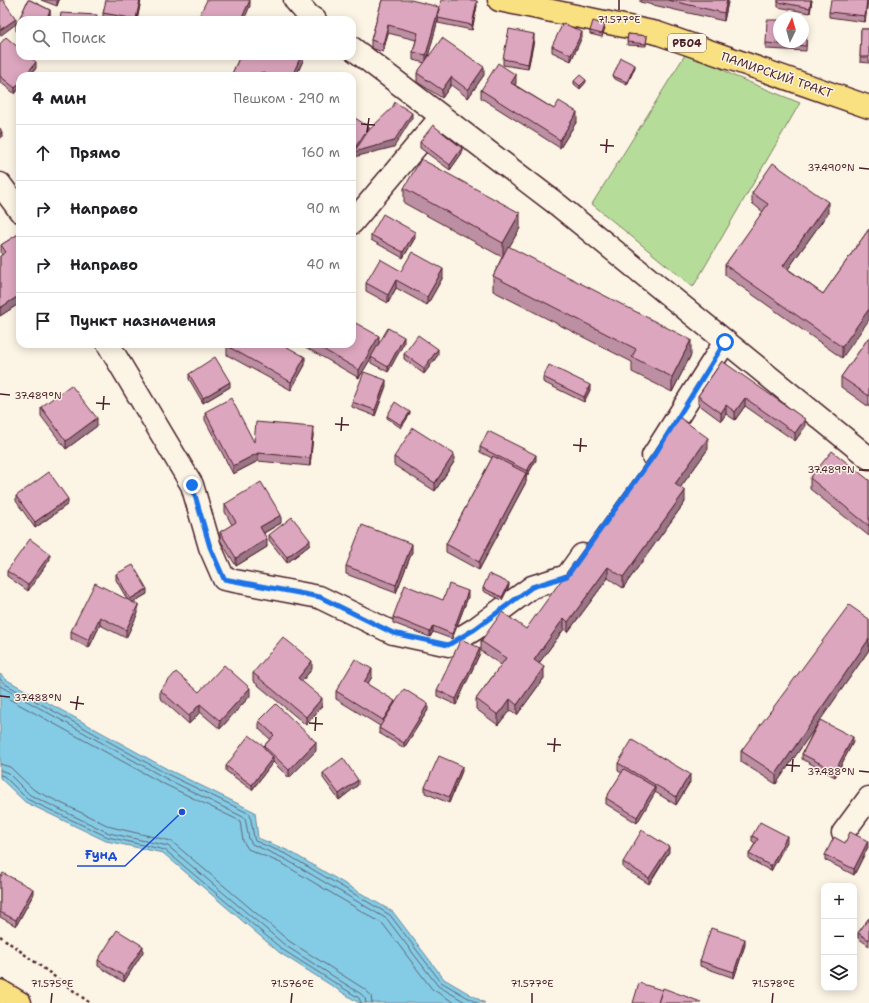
<!DOCTYPE html>
<html lang="ru">
<head>
<meta charset="utf-8">
<style>
  :root { --surface:#fff; --page:#f6f6f6; --text:#202124; --muted:#757577; --line:#e0e0e0 }
  body { margin:0; font-family:"Shantell Sans",sans-serif; background:var(--page); color:var(--text) }
  .controls { position:absolute; right:12px; bottom:12px; display:grid; overflow:hidden; border-radius:8px; box-shadow:0 2px 10px #0003 }
  .controls button { width:36px; height:36px; display:grid; place-items:center; padding:0; border:0; border-bottom:1px solid var(--line); background:var(--surface); color:var(--text); font:20px sans-serif }
  .compass { position:absolute; left:773px; top:12px; width:36px; height:36px; border-radius:50%; background:var(--surface); box-shadow:0 2px 10px #0003; rotate:5deg }
  .stop { position:absolute; width:12px; height:12px; margin:-9px; border:3px solid #1a73e8; border-radius:50%; background:#fff }
  .stop.end { background:#1a73e8; border-color:#fff; box-shadow:0 1px 4px #0008 }
  .list { margin:0; padding:0; list-style:none }
  h2 { display:flex; justify-content:space-between; align-items:center; height:52px; margin:0; padding:0 16px; font-size:17px }
  h2 small { font-size:13px; font-weight:400; color:var(--muted) }
  .list li { display:grid; grid-template-columns:26px 1fr auto; gap:12px; align-items:center; box-sizing:border-box; height:56px; padding:0 16px; border-top:1px solid var(--line) }
  .list b { display:block; font-size:15px; white-space:nowrap }
  .list em { font-size:13px; font-style:normal; color:var(--muted) }
  .icon { flex:none; width:22px; height:22px; fill:none; stroke:currentColor; stroke-width:2; stroke-linecap:round; stroke-linejoin:round }
  .map { position:relative; flex:none; width:869px; height:1003px; overflow:hidden }
  .search { position:absolute; background:var(--surface); box-shadow:0 2px 10px #0003; left:16px; top:16px; width:340px; height:44px; display:flex; align-items:center; gap:10px; box-sizing:border-box; padding:0 14px; border-radius:12px; color:var(--muted); font-size:15px }
  .panel { position:absolute; background:var(--surface); box-shadow:0 2px 10px #0003; left:16px; top:72px; width:340px; height:276px; border-radius:12px }
  .map>svg:first-child { display:block }
  .green { fill:#b5dd99; stroke:#807e62 }
  .water { fill:#84cce5; stroke:#6d879b }
  .lines { fill:none; stroke-linecap:round; stroke-linejoin:round }
  .shore { stroke:#616475; stroke-width:1 }
  .minor-casing { stroke:#4a1f2b; stroke-width:25 }
  .major-casing { stroke:#4a1f2b; stroke-width:25 }
  .path { stroke:#4a1f2b; stroke-width:2.5; stroke-dasharray:3 3; stroke-linecap:butt }
  .minor { stroke:#fcf5e5; stroke-width:22 }
  .major { stroke:#f9e181; stroke-width:22 }
  .wall { fill:#bd8fa3; stroke:#4a1f2b }
  .shaded-wall { fill:#9a7485; stroke:#4a1f2b }
  .building { fill:#dca6be; stroke:#4a1f2b }
  .route { stroke:#1a73e8; stroke-width:5 }
  .ticks { fill:none; stroke:#4a1f2b; stroke-width:1.5 }
  .labels { text-anchor:middle; dominant-baseline:central; stroke-width:3; stroke-linejoin:round; paint-order:stroke }
  .shield { fill:#fcf5e5; stroke:#7f5f63; stroke-width:1 }
  .shield-label { font-size:11px; font-weight:bold; fill:#4a1f2b }
  .street-label { font-size:12px; fill:#4a1f2b; stroke:#fcf5e5 }
  .ticks-label { font-size:10px; text-anchor:middle; fill:#4a1f2b; stroke:#fcf5e5; stroke-width:3; stroke-linejoin:round; paint-order:stroke }
  .leader { fill:none; stroke:#1d4ed8; stroke-width:1.5 }
  .callout-dot { fill:#1d4ed8; stroke:#fcf5e5; stroke-width:1.5 }
  .callout-label { font-size:13px; text-anchor:middle; font-weight:bold; fill:#1d4ed8; stroke:#fcf5e5; stroke-width:3; stroke-linejoin:round; paint-order:stroke }
</style>
</head>
<body>
<div class="map">
<svg width="869" height="1003" viewBox="0 0 869 1003">
  <rect width="100%" height="100%" fill="#fcf5e5"/>
  <filter id="ink" filterUnits="userSpaceOnUse"><feTurbulence type="fractalNoise" baseFrequency=".025" numOctaves="2"/><feDisplacementMap in="SourceGraphic" scale="8" xChannelSelector="R" yChannelSelector="G"/><feConvolveMatrix kernelMatrix="1 2 1 2 8 2 1 2 1" color-interpolation-filters="sRGB"/></filter>
  <g filter="url(#ink)">
    <!-- green -->
    <path class="green" d="M688 50 734 76 800 103 693 287 592 204Z"/>
    <!-- water -->
    <path class="water" d="M0 674 7 680 169 770 255 812 258 838 289 851 393 912 444 979 485 1003H359L280 953 163 853 106 841 25 802 0 778Z"/>
    <g class="lines">
      <!-- shore -->
      <g class="shore">
        <path d="M0 679 5 684 167 774 250 814 254 838 255 841 288 855 390 915 441 982 477 1003"/>
        <path d="M0 686 165 778 245 818 249 839 252 844 285 859 387 919 438 986 467 1003"/>
        <path d="M0 694 162 783 240 821 243 841 248 849 283 864 383 924 432 989 455 1003"/>
        <path d="M0 764 10 767 34 790 111 827 171 841 289 941 366 990 371 996 372 1003"/>
        <path d="M0 770 8 773 30 795 109 833 168 846 286 946 361 994 365 998 366 1003"/>
        <path d="M0 775 4 776 27 799 108 837 165 850 283 950 359 998 361 1003"/>
      </g>
      <!-- minor casing -->
      <g class="minor-casing">
        <g id="minor">
          <path d="M295 0 309 16 315 20"/>
          <path d="M352 48 558 205 869 458"/>
          <path d="M0 184 20 211"/>
          <path d="M352 223 441 117"/>
          <path d="M108 344 192 485 210 547 224 579 319 597 393 633 449 645 475 629 532 587 567 576 582 555"/>
          <path d="M653 456 725 342"/>
          <path d="M843 833 869 798"/>
        </g>
      </g>
      <!-- major casing -->
      <g class="major-casing">
        <g id="major">
          <path d="M499 0 657 33 869 107"/>
          <path d="M0 991 20 1003"/>
        </g>
      </g>
      <!-- path -->
      <path class="path" d="M0 936 90 1003"/>
      <!-- minor -->
      <use href="#minor" class="minor"/>
      <!-- major -->
      <use href="#major" class="major"/>
    </g>
    <!-- wall -->
    <g class="wall">
      <path d="M28 0H30L50 10V15L48 20H20V33L16 31V26Z"/>
      <path d="M41 0H59L57 6Z"/>
      <path d="M141 0 137 20H113L103 18V13Z"/>
      <path d="M382 0 439 13 477 6 472 30 438 23V19L427 60 484 75 468 98 451 85 442 98 417 82V73L425 63 413 60V52L416 40 388 33 383 52 371 48V40Z"/>
      <path d="M640 0H728V2L724 21 640 2Z"/>
      <path d="M778 0H812L810 13 778 7Z"/>
      <path d="M868 0 865 22 829 17V12Z"/>
      <path d="M605 28 602 37 590 34V31Z"/>
      <path d="M807 28 806 51 766 49V43Z"/>
      <path d="M861 29H869V63L860 62Z"/>
      <path d="M628 34 647 36 646 46 627 45Z"/>
      <path d="M582 37 571 61 552 52V46Z"/>
      <path d="M534 40 528 69 503 65V59Z"/>
      <path d="M0 44 36 68 30 76H20V87L15 94 0 82Z"/>
      <path d="M240 56H305L296 76H231Z"/>
      <path d="M635 67 627 85 613 78V76Z"/>
      <path d="M574 81 586 82 580 89 574 84Z"/>
      <path d="M516 83 515 85 554 109 577 121 560 148 481 98V90Z"/>
      <path d="M420 142 462 153 450 170 420 148Z"/>
      <path d="M404 188 520 228 509 247 691 355 672 392 632 372V362L493 291V276L502 257 404 203Z"/>
      <path d="M752 193 828 213 788 269 823 294 869 229 842 358 725 275V265L763 212 752 203Z"/>
      <path d="M20 233V303L0 316V256L2 255 1 253V245Z"/>
      <path d="M371 235 415 238 403 258 371 240Z"/>
      <path d="M401 271 443 277 427 305 396 288 388 303 366 291V283Z"/>
      <path d="M869 337V407L841 387V377Z"/>
      <path d="M404 343 388 372 371 363V357L377 348 359 378 300 344H379Z"/>
      <path d="M227 346 305 365 291 390 227 355Z"/>
      <path d="M404 354 438 355 424 374 404 359Z"/>
      <path d="M722 361 805 427 795 441 745 406 735 420 726 414 721 421 698 404V396Z"/>
      <path d="M189 374 230 387 203 403 189 379Z"/>
      <path d="M543 377 590 390 584 402 543 382Z"/>
      <path d="M386 386 375 416 352 407V402Z"/>
      <path d="M41 407 97 426 66 449 41 416Z"/>
      <path d="M205 412 254 442 313 435 310 466 258 461 233 474 205 420Z"/>
      <path d="M410 414 401 428 387 418V416Z"/>
      <path d="M480 447 536 460 527 476H526V482L479 570 446 552V544L492 458 480 452Z"/>
      <path d="M708 449 680 488 685 502 623 588 608 578 568 632 564 629 539 663 544 678 517 715 510 710 498 725 476 709V699L501 665 481 651V641L526 629Z"/>
      <path d="M394 457 454 462 435 491 394 465Z"/>
      <path d="M810 478 869 480V536L810 489Z"/>
      <path d="M16 496 68 504 35 528 16 501Z"/>
      <path d="M225 504 281 523 264 533 267 547 236 566 220 540V532L232 525 225 512Z"/>
      <path d="M269 535 310 545 287 563 269 540Z"/>
      <path d="M412 552 396 593 346 574V566Z"/>
      <path d="M50 559 28 591 7 576V571Z"/>
      <path d="M116 574 147 594 133 602 138 613 126 638 100 625 89 648 71 639V631L127 599 116 580Z"/>
      <path d="M509 586 502 600 483 591V588Z"/>
      <path d="M468 597 452 639 433 632 430 637 393 623V617L443 600Z"/>
      <path d="M869 619V650L820 720 853 742 835 777 802 759V754L817 724 776 784 741 762V751Z"/>
      <path d="M480 653 456 705 437 696V690Z"/>
      <path d="M312 669 302 681 322 706 306 725 253 681V673Z"/>
      <path d="M372 677 367 684 395 703 428 710 404 748 379 733V728L380 726 336 699V691Z"/>
      <path d="M160 690 199 692 250 696 220 729 200 712 189 724 160 698Z"/>
      <path d="M259 721 316 751 289 778 273 762 252 790 226 771V766L264 746 270 739 259 729Z"/>
      <path d="M618 763 690 782 676 805 655 792 637 823 606 804V798L622 773 618 771Z"/>
      <path d="M462 771 449 803 425 793V787Z"/>
      <path d="M323 773 358 785 339 800 323 778Z"/>
      <path d="M752 836 787 842 771 871 749 859V854L755 843 752 841Z"/>
      <path d="M845 843 868 847 854 875 825 860V855Z"/>
      <path d="M669 852 649 884 623 868V862Z"/>
      <path d="M0 878 33 895 16 926 0 917Z"/>
      <path d="M869 918V946L858 938V933Z"/>
      <path d="M745 945 734 978 700 966V961Z"/>
      <path d="M143 952 124 982 98 966V960Z"/>
    </g>
    <!-- shaded-wall -->
    <g class="shaded-wall">
      <path d="M57 0H59L57 6Z"/>
      <path d="M140 0H141L137 20H136Z"/>
      <path d="M250 0V6L244 20H241Z"/>
      <path d="M727 0H728V2L724 21V13Z"/>
      <path d="M811 0H812L810 13V8Z"/>
      <path d="M867 0H868L865 22V16Z"/>
      <path d="M477 1V6L472 30V25Z"/>
      <path d="M439 7V16L426 64V55Z"/>
      <path d="M50 10V15L48 20H46Z"/>
      <path d="M16 19V24L0 36V30Z"/>
      <path d="M388 25V33L383 52V44Z"/>
      <path d="M582 32V37L571 61V55Z"/>
      <path d="M534 34V40L528 69V64Z"/>
      <path d="M301 56H305L296 76H292Z"/>
      <path d="M36 62V68L30 76H25Z"/>
      <path d="M635 65V67L627 85V82Z"/>
      <path d="M484 67V75L468 98V90Z"/>
      <path d="M516 75V83L511 91V83Z"/>
      <path d="M451 77V85L442 98V90Z"/>
      <path d="M586 80V82L580 89V86Z"/>
      <path d="M20 82V87L15 94V88Z"/>
      <path d="M577 112V121L560 148V140Z"/>
      <path d="M412 113V118L394 147 354 157 352 160V152L369 127V135Z"/>
      <path d="M2 132V137L0 139V134Z"/>
      <path d="M462 148V153L450 170V165Z"/>
      <path d="M828 202V213L783 276V266Z"/>
      <path d="M520 213V228L503 258V243Z"/>
      <path d="M415 232V238L403 258V252Z"/>
      <path d="M443 269V277L427 305V297Z"/>
      <path d="M396 280V288L388 303V295Z"/>
      <path d="M20 295V303L0 316V308Z"/>
      <path d="M869 309V320L842 358V347Z"/>
      <path d="M379 336V345L359 378V370Z"/>
      <path d="M404 337V343L388 372V367Z"/>
      <path d="M691 340V355L672 392V377Z"/>
      <path d="M438 349V355L424 374V368Z"/>
      <path d="M305 357V365L291 390V382Z"/>
      <path d="M386 380V386L375 416V410Z"/>
      <path d="M230 382V387L203 403V398Z"/>
      <path d="M590 385V390L584 402V397Z"/>
      <path d="M745 398V406L735 420V412Z"/>
      <path d="M726 405V414L721 421V413Z"/>
      <path d="M410 412V414L401 428V425Z"/>
      <path d="M97 418V426L66 449V441Z"/>
      <path d="M805 419V427L795 441V433Z"/>
      <path d="M313 427V435L310 466V458Z"/>
      <path d="M708 438V449L675 495V484Z"/>
      <path d="M258 453V461L233 474V466Z"/>
      <path d="M454 454V462L435 491V483Z"/>
      <path d="M536 455V460L527 476V471Z"/>
      <path d="M526 473V482L479 570V562Z"/>
      <path d="M685 491V502L623 588V577Z"/>
      <path d="M68 499V504L35 528V522Z"/>
      <path d="M281 515V523L260 535V527Z"/>
      <path d="M267 539V547L236 566V558Z"/>
      <path d="M310 540V545L287 563V557Z"/>
      <path d="M412 544V552L396 593V585Z"/>
      <path d="M50 554V559L28 591V585Z"/>
      <path d="M608 567V578L568 632V622Z"/>
      <path d="M509 583V586L502 600V597Z"/>
      <path d="M147 589V594L130 604V599Z"/>
      <path d="M468 591V597L452 639V634Z"/>
      <path d="M138 605V613L126 638V630Z"/>
      <path d="M100 617V625L89 648V640Z"/>
      <path d="M564 618V629L534 670V660Z"/>
      <path d="M433 626V632L430 637V632Z"/>
      <path d="M869 639V650L776 784V774Z"/>
      <path d="M480 648V653L456 705V699Z"/>
      <path d="M312 661V669L298 686V678Z"/>
      <path d="M544 667V678L517 715V705Z"/>
      <path d="M372 669V677L364 690V682Z"/>
      <path d="M250 688V696L220 729V721Z"/>
      <path d="M322 698V706L306 725V717Z"/>
      <path d="M510 699V710L498 725V715Z"/>
      <path d="M395 701V709L383 728V720Z"/>
      <path d="M200 704V712L189 724V716Z"/>
      <path d="M428 704V710L404 748V743Z"/>
      <path d="M853 737V742L835 777V771Z"/>
      <path d="M316 742V751L289 778V770Z"/>
      <path d="M273 757V762L252 790V785Z"/>
      <path d="M462 766V771L449 803V797Z"/>
      <path d="M690 774V782L676 805V797Z"/>
      <path d="M358 780V785L339 800V794Z"/>
      <path d="M655 787V793L637 823V817Z"/>
      <path d="M787 836V842L771 871V866Z"/>
      <path d="M868 841V847L854 875V869Z"/>
      <path d="M669 847V852L649 884V878Z"/>
      <path d="M33 889V895L16 926V920Z"/>
      <path d="M745 939V945L734 978V972Z"/>
      <path d="M143 946V952L124 982V976Z"/>
    </g>
    <!-- building -->
    <g class="building">
      <path d="M0 0H3L16 19 0 30Z"/>
      <path d="M28 0H30L50 10 46 20H20V28L16 26Z"/>
      <path d="M106 0H140L136 19 103 13Z"/>
      <path d="M207 0H250L241 20H202L198 18Z"/>
      <path d="M382 0H411L439 7 426 55 413 52 418 33 388 25 383 44 371 40Z"/>
      <path d="M441 0H472L477 1 472 25 438 18Z"/>
      <path d="M668 0H727L724 13Z"/>
      <path d="M778 0H811L810 8 778 2Z"/>
      <path d="M831 0H867L865 16 829 12Z"/>
      <path d="M61 13 97 15 96 20H60Z"/>
      <path d="M767 20H779V42H803V22H807L806 46 766 43Z"/>
      <path d="M593 21 605 25 602 34 590 31Z"/>
      <path d="M563 23 582 32 571 55 552 46Z"/>
      <path d="M509 29 534 34 528 64 503 59Z"/>
      <path d="M861 29H869V57H860Z"/>
      <path d="M628 34 647 36 646 44 627 42Z"/>
      <path d="M6 37 20 49V56H29L36 62 25 76H20V82L15 88 0 76V44Z"/>
      <path d="M442 38 484 67 468 90 451 77 442 90 417 73Z"/>
      <path d="M240 56H301L292 76H271L261 72 260 76H231Z"/>
      <path d="M621 58 635 65 627 82 613 76Z"/>
      <path d="M498 63 516 75 511 83 554 109 559 101 577 112 560 140 481 90Z"/>
      <path d="M580 75 586 80 580 86 574 81Z"/>
      <path d="M395 102 412 113 394 141 354 152 369 130 392 108Z"/>
      <path d="M352 116 369 127 352 152Z"/>
      <path d="M433 125 462 148 450 165 420 142Z"/>
      <path d="M0 128 2 132 0 134Z"/>
      <path d="M421 159 520 213 503 243 404 188Z"/>
      <path d="M773 163 828 202 783 266 823 294 869 229V309L842 347 725 265 768 204 752 193Z"/>
      <path d="M383 214 415 232 403 252 371 235Z"/>
      <path d="M20 233V295L0 308V256L6 252 1 245Z"/>
      <path d="M508 246 691 340 672 377 632 357 636 349 493 276Z"/>
      <path d="M412 252 443 269 427 297 396 280 388 295 366 283 380 259 401 271Z"/>
      <path d="M352 321 379 336 359 370 314 344H352Z"/>
      <path d="M388 328 404 337 388 367 371 357Z"/>
      <path d="M418 335 438 349 424 368 404 354Z"/>
      <path d="M869 337V396L841 377Z"/>
      <path d="M228 344H282L305 357 291 382 227 346Z"/>
      <path d="M215 357 230 382 203 398 189 374Z"/>
      <path d="M722 361 805 419 795 433 745 398 735 412 726 405 721 413 698 396Z"/>
      <path d="M549 365 590 385 584 397 543 377Z"/>
      <path d="M364 372 386 380 375 410 352 402Z"/>
      <path d="M71 385 97 418 66 441 41 407Z"/>
      <path d="M231 398 254 442 256 422 313 427 310 458 258 453 233 466 205 412Z"/>
      <path d="M395 402 410 412 401 425 387 416Z"/>
      <path d="M679 417 708 438 675 484 685 491 623 577 608 567 568 622 564 618 534 660 544 667 517 705 510 699 498 715 476 699 506 658 481 641 502 612 526 629Z"/>
      <path d="M413 428 454 454 435 483 394 457Z"/>
      <path d="M488 431 536 455 527 471 480 447Z"/>
      <path d="M832 451 869 480V526L810 478Z"/>
      <path d="M493 456 526 473 479 562 446 544Z"/>
      <path d="M49 472 68 499 35 522 16 496Z"/>
      <path d="M261 482 281 515 260 527 267 539 236 558 220 532 236 522 225 504Z"/>
      <path d="M292 517 310 540 287 557 269 535Z"/>
      <path d="M362 525 412 544 396 585 346 566Z"/>
      <path d="M30 539 50 554 28 585 7 571Z"/>
      <path d="M133 565 147 589 130 599 116 574Z"/>
      <path d="M489 574 509 583 502 597 483 588Z"/>
      <path d="M95 583 138 605 126 630 100 617 89 640 71 631Z"/>
      <path d="M449 584 468 591 452 634 433 626 430 632 393 617 405 585 443 600Z"/>
      <path d="M849 605 869 619V639L776 774 741 751Z"/>
      <path d="M283 637 312 661 298 678 322 698 306 717 253 673Z"/>
      <path d="M461 639 480 648 456 699 437 690Z"/>
      <path d="M355 659 372 669 364 682 395 701 383 720 336 691Z"/>
      <path d="M224 665 250 688 220 721 200 704 189 716 160 690 176 672 199 692Z"/>
      <path d="M404 689 428 704 404 743 379 728Z"/>
      <path d="M276 704 316 742 289 770 264 746 274 735 259 721Z"/>
      <path d="M820 720 853 737 835 771 802 754Z"/>
      <path d="M249 735 264 746V748L273 757 252 785 226 766Z"/>
      <path d="M632 740 690 774 676 797 618 763Z"/>
      <path d="M439 756 462 766 449 797 425 787Z"/>
      <path d="M343 758 358 780 339 794 323 773Z"/>
      <path d="M624 769 655 787 637 817 606 798Z"/>
      <path d="M760 822 787 836 771 866 749 854 758 839 752 836Z"/>
      <path d="M642 830 669 847 649 878 623 862Z"/>
      <path d="M850 832 868 841 854 869 825 855 834 837 845 843Z"/>
      <path d="M3 873 33 889 16 920 0 912V878Z"/>
      <path d="M869 918V940L858 933Z"/>
      <path d="M711 928 745 939 734 972 700 961Z"/>
      <path d="M117 930 143 946 124 976 98 960Z"/>
      <path d="M639 983 662 990 658 1003H633Z"/>
      <path d="M663 988 701 1002V1003H658Z"/>
    </g>
  </g>
  <g class="lines" filter="url(#ink)">
    <!-- route -->
    <path class="route" d="M192 485 210 547 224 579 320 597 393 633 448 645 475 629 532 587 567 576 657 451 725 342"/>
  </g>
  <!-- ticks -->
  <path class="ticks" d="M619 10V0M361 124 375 125M367 132 369 118M600 145 614 146M606 153 607 139M859 168 869 169M0 394 10 395M96 403 110 404M103 410 104 396M335 424 349 425M341 431 342 417M573 445 587 446M580 452 581 438M859 470H869M0 696 10 697M70 702 84 704M76 710 78 696M309 723 323 724M315 731 316 717M547 744 561 745M554 752 555 738M786 765 800 766M859 771 869 772M792 772 793 759M51 1003 52 993M291 1003 292 993M532 1003V993M772 1003 773 993"/>
  <g class="labels">
    <!-- shield labels -->
    <rect class="shield" x="668" y="34" width="38" height="18" rx="3"/>
    <g class="shield-label">
      <text x="687" y="43">РБ04</text>
    </g>
    <!-- street labels -->
    <g class="street-label">
      <text transform="translate(777 75) rotate(19)">ПАМИРСКИЙ ТРАКТ</text>
    </g>
  </g>
  <g class="ticks-label">
    <text x="619" y="23">71.577°E</text>
    <text x="831" y="171">37.490°N</text>
    <text x="38" y="399">37.489°N</text>
    <text x="831" y="473">37.489°N</text>
    <text x="38" y="701">37.488°N</text>
    <text x="831" y="775">37.488°N</text>
    <text x="52" y="987">71.575°E</text>
    <text x="292" y="987">71.576°E</text>
    <text x="532" y="987">71.577°E</text>
    <text x="773" y="987">71.578°E</text>
  </g>
  <!-- callouts -->
  <path class="leader" d="M182 812L125 866H77"/>
  <circle class="callout-dot" cx="182" cy="812" r="4"/>
  <g class="callout-label">
    <text x="101" y="859">Ғунд</text>
  </g>
</svg>
<div class="controls">
<button>+</button>
<button>−</button>
<button><svg class="icon" aria-label="layers" viewBox="0 0 24 24"><path d="M12 4l9 5-9 5-9-5zM3 14l9 5 9-5"/></svg></button>
</div>
<svg class="compass" viewBox="-18 -18 36 36"><path d="M0-13l5 13h-10z" fill="#e53935"/><path d="M0 13l5-13h-10z" fill="#757577"/></svg>
<div class="stop" style="left:725px;top:342px"></div>
<div class="stop end" style="left:192px;top:485px"></div>
<div class="search"><svg class="icon" aria-label="search" viewBox="0 0 24 24"><circle cx="10" cy="10" r="6"/><path d="M15 15l6 6"/></svg>Поиск</div>
<section class="panel">
<h2>4 мин<small>Пешком · 290 m</small></h2>
<ul class="list">
<li><svg class="icon" aria-label="ahead" viewBox="0 0 24 24"><path d="M12 20V5M6 11l6-6 6 6"/></svg><div><b>Прямо</b></div><em>160 m</em></li>
<li><svg class="icon" aria-label="right" viewBox="0 0 24 24"><path d="M7 20v-9h11M14 6l5 5-5 5"/></svg><div><b>Направо</b></div><em>90 m</em></li>
<li><svg class="icon" aria-label="right" viewBox="0 0 24 24"><path d="M7 20v-9h11M14 6l5 5-5 5"/></svg><div><b>Направо</b></div><em>40 m</em></li>
<li><svg class="icon" aria-label="arrive" viewBox="0 0 24 24"><path d="M6 21V4h12l-3 4 3 4H6"/></svg><div><b>Пункт назначения</b></div></li>
</ul>
</section>
</div>
</body>
</html>
